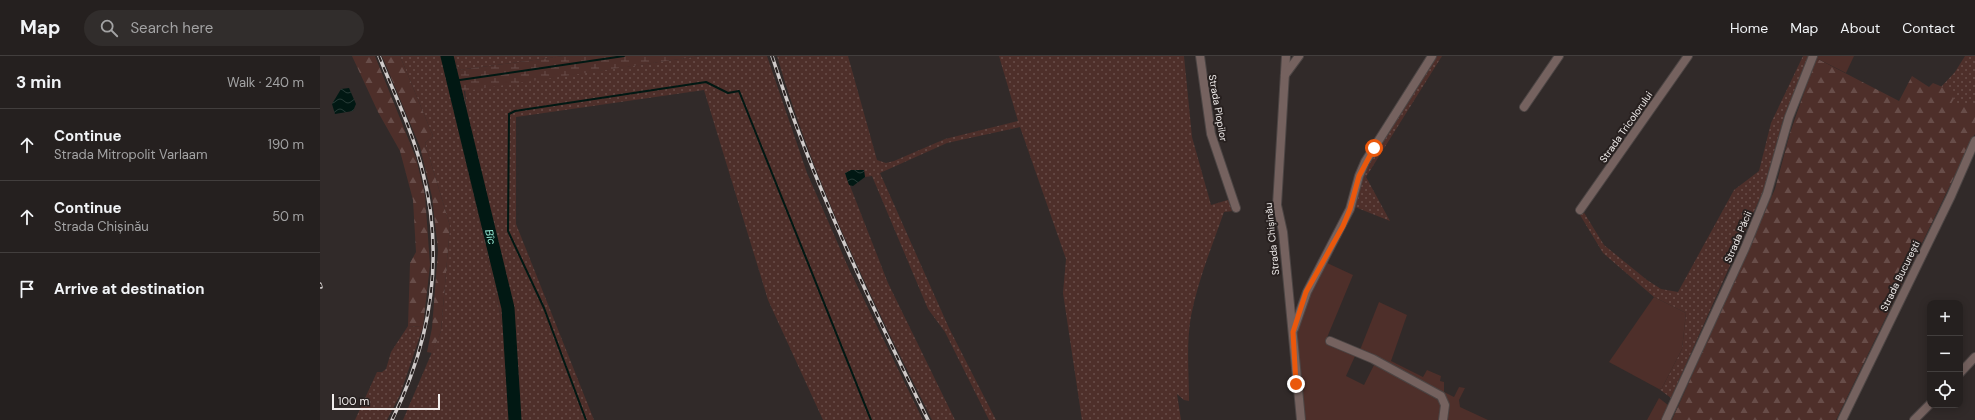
<!DOCTYPE html>
<html lang="en">
<head>
<meta charset="utf-8">
<style>
  :root { --surface:#25201f; --page:#312d2c; --text:#f1f3f6; --muted:#a3a3a4; --line:#423e3d }
  body { margin:0; font-family:"DM Sans",sans-serif; background:var(--page); color:var(--text) }
  .controls { position:absolute; right:12px; bottom:12px; display:grid; overflow:hidden; border-radius:8px; box-shadow:0 2px 10px #0003 }
  .controls button { width:36px; height:36px; display:grid; place-items:center; padding:0; border:0; border-bottom:1px solid var(--line); background:var(--surface); color:var(--text); font:20px sans-serif }
  .scale { position:absolute; left:12px; bottom:10px; width:108px; box-sizing:border-box; padding-left:4px; border:2px solid #f0eceb; border-top:0; font-size:11px; line-height:14px; white-space:nowrap; color:#f0eceb; -webkit-text-stroke:3px #27201f; paint-order:stroke }
  .stop { position:absolute; width:12px; height:12px; margin:-9px; border:3px solid #ea580c; border-radius:50%; background:#fff }
  .stop.end { background:#ea580c; border-color:#fff; box-shadow:0 1px 4px #0008 }
  .list { margin:0; padding:0; list-style:none }
  h2 { display:flex; justify-content:space-between; align-items:center; height:52px; margin:0; padding:0 16px; font-size:17px }
  h2 small { font-size:13px; font-weight:400; color:var(--muted) }
  .list li { display:grid; grid-template-columns:26px 1fr auto; gap:12px; align-items:center; box-sizing:border-box; height:72px; padding:0 16px; border-top:1px solid var(--line) }
  .list b { display:block; font-size:15px; white-space:nowrap }
  .list p { margin:0; font-size:13px; white-space:nowrap; color:var(--muted) }
  .list em { font-size:13px; font-style:normal; color:var(--muted) }
  .icon { flex:none; width:22px; height:22px; fill:none; stroke:currentColor; stroke-width:2; stroke-linecap:round; stroke-linejoin:round }
  .map { position:relative; flex:none; width:1655px; height:364px; overflow:hidden }
  header { display:flex; align-items:center; gap:24px; box-sizing:border-box; height:56px; padding:0 20px; background:var(--surface); border-bottom:1px solid var(--line) }
  header strong { font-size:19px }
  nav { display:flex; gap:22px; margin-inline-start:auto; font-size:14px }
  .search { width:280px; height:36px; background:var(--page); display:flex; align-items:center; gap:10px; box-sizing:border-box; padding:0 14px; border-radius:22px; color:var(--muted); font-size:15px }
  main { display:flex }
  aside { flex:1; background:var(--surface) }
  .map>svg:first-child { display:block }
  .grass { fill:url(#grass-dots) }
  .forest { fill:url(#forest-firs) }
  .wetland { fill:url(#wetland-marsh) }
  .garden { fill:#4e2f2a }
  .water { fill:url(#water-waves) }
  .lines { fill:none; stroke-linecap:round; stroke-linejoin:round }
  .stream { stroke:#011813; stroke-width:2 }
  .river { stroke:#011813; stroke-width:13 }
  .street-casing { stroke:#4c4544; stroke-width:10 }
  .street { stroke:#75625f; stroke-width:8 }
  .rail-casing { stroke:#cfcac9; stroke-width:3.5 }
  .rail { stroke:#27201f; stroke-width:2; stroke-dasharray:6; stroke-linecap:butt }
  .route { stroke:#ea580c; stroke-width:5 }
  .labels { text-anchor:middle; dominant-baseline:central; stroke-width:4; stroke-linejoin:round; paint-order:stroke }
  .street-label { font-size:10px; fill:#f0eceb; stroke:#27201f }
  .water-label { font-size:11px; font-style:italic; fill:#97e9d4; stroke:#27201f }
</style>
</head>
<body>
<header>
<strong>Map</strong>
<div class="search"><svg class="icon" aria-label="search" viewBox="0 0 24 24"><circle cx="10" cy="10" r="6"/><path d="M15 15l6 6"/></svg>Search here</div>
<nav><a>Home</a><a>Map</a><a>About</a><a>Contact</a></nav>
</header>
<main>
<aside>
<h2>3 min<small>Walk · 240 m</small></h2>
<ul class="list">
<li><svg class="icon" aria-label="ahead" viewBox="0 0 24 24"><path d="M12 20V5M6 11l6-6 6 6"/></svg><div><b>Continue</b><p>Strada Mitropolit Varlaam</p></div><em>190 m</em></li>
<li><svg class="icon" aria-label="ahead" viewBox="0 0 24 24"><path d="M12 20V5M6 11l6-6 6 6"/></svg><div><b>Continue</b><p>Strada Chișinău</p></div><em>50 m</em></li>
<li><svg class="icon" aria-label="arrive" viewBox="0 0 24 24"><path d="M6 21V4h12l-3 4 3 4H6"/></svg><div><b>Arrive at destination</b></div></li>
</ul>
</aside>
<div class="map">
<svg width="1655" height="364" viewBox="0 0 1655 364">
  <defs>
    <pattern id="grass-dots" width="8" height="8" patternUnits="userSpaceOnUse"><rect width="8" height="8" fill="#4e2f2a"/><path d="M2 2h.1M6 6h.1" fill="none" stroke="#684d49" stroke-width="1.8" stroke-linecap="round"/></pattern>
    <pattern id="forest-firs" width="22" height="20" patternUnits="userSpaceOnUse"><rect width="22" height="20" fill="#4e2f2a"/><path d="M5 1l3.5 6h-7zM16 11l3.5 6h-7z" fill="#684d49"/></pattern>
    <pattern id="wetland-marsh" width="20" height="14" patternUnits="userSpaceOnUse"><rect width="20" height="14" fill="#4e2f2a"/><path d="M1 5h8M5 5V1M11 12h8M15 12V8" fill="none" stroke="#684d49"/></pattern>
    <pattern id="water-waves" width="16" height="10" patternUnits="userSpaceOnUse"><rect width="16" height="10" fill="#011813"/><path d="M0 5q4-4 8 0t8 0" fill="none" stroke="#263a36"/></pattern>
  </defs>
  <rect width="100%" height="100%" fill="#312a29"/>
  <!-- grass -->
  <g class="grass">
    <path d="M80 0H121L176 236 185 285 190 364H83L121 275 130 170 105 87 113 80Z"/>
    <path d="M135 0H244L138 14Z"/>
    <path d="M380 0H447L487 117 529 213 603 364H503L448 244 384 34 196 61V168L274 364H199L192 251 147 58 145 34Z"/>
    <path d="M457 0H528L557 104 566 107 574 105 625 83 698 65 679 0H864L872 81 891 149 911 143 913 155 904 156C892 190 878 224 871 260 866 288 869 317 869 345L864 344 857 338 861 364H762L743 237 746 203 700 71 627 87 560 117 629 272 676 364H669L625 276 608 253 552 120 545 121 544 114 525 117 568 227 635 364H612C553 246 494 127 457 0Z"/>
    <path d="M1114 0H1122L1046 121 1070 165 1035 151 1041 121 1046 108Z"/>
    <path d="M1483 0H1490L1463 64 1444 133 1351 342 1339 333 1342 332 1362 293 1366 257 1334 241 1283 197 1260 159 1263 155 1284 189 1327 224 1341 233 1358 236 1414 134 1439 115 1451 67Z"/>
    <path d="M1645 0H1655V48H1631L1621 31 1635 16Z"/>
    <path d="M88 270 103 271 80 339 67 364H35L57 316H62L66 313 71 296Z"/>
  </g>
  <!-- forest -->
  <g class="forest">
    <path d="M32 0H55L96 102 105 139 110 209 103 271 88 270 90 207 96 196 93 144 80 95 58 56Z"/>
    <path d="M62 0H80L113 80 105 87 130 170 121 275 112 297 107 296 112 272 118 194 112 141 100 91Z"/>
    <path d="M1496 2 1579 45 1592 20 1609 31 1613 27 1637 37 1631 48H1655V78L1516 364H1352L1455 133 1470 77Z"/>
  </g>
  <!-- wetland -->
  <path class="wetland" d="M121 0H135L138 14 244 0H380L144 35 147 58 192 251 199 364H190L185 285 176 236Z"/>
  <!-- garden -->
  <g class="garden">
    <path d="M1497 0H1534L1526 17 1496 2Z"/>
    <path d="M1005 206 1033 219 1006 284 1010 290 1035 300 1026 320 1044 329 1054 309 1112 337C1122 345 1124 352 1119 364H984L976 275 989 235Z"/>
    <path d="M1334 241 1366 257 1362 293 1342 332 1339 333 1289 306Z"/>
    <path d="M1059 246 1087 259 1071 305 1103 321 1107 314 1121 320 1120 325 1124 326V336L1134 341 1139 331 1145 332 1139 344 1140 351 1168 364H1127C1129 357 1131 349 1127 343 1119 329 1057 302 1040 294Z"/>
    <path d="M1339 342 1348 349 1342 364H1327Z"/>
  </g>
  <!-- water -->
  <g class="water">
    <path d="M29 32 36 48 33 55 15 58 12 48 21 33Z"/>
    <path d="M531 114H544L545 121 533 130 529 129 525 117Z"/>
  </g>
  <g class="lines">
    <!-- stream -->
    <g class="stream">
      <path d="M133 25 304 0"/>
      <path d="M266 364 224 252 188 175 189 58 195 55 386 26 408 37 419 35 551 364"/>
    </g>
    <!-- river -->
    <path class="river" id="s1" d="M127 0 188 252 195 364"/>
    <!-- street casing -->
    <g class="street-casing">
      <g id="street">
        <path d="M880 0 891 78 916 152"/>
        <path d="M966 0 957 149 963 176 981 364"/>
        <path d="M965 19 979 0"/>
        <path d="M1204 51 1239 0"/>
        <path d="M1260 154 1368 0"/>
        <path d="M974 273 987 236 1030 153 1039 120 1045 106 1112 0"/>
        <path d="M1010 285 1053 303 1121 340 1125 349 1123 364"/>
        <path d="M1640 317 1655 301"/>
        <path d="M1346 364 1425 192 1447 138 1469 61 1493 0"/>
        <path d="M1522 364 1631 140 1655 85"/>
        <path d="M1594 364 1610 348"/>
      </g>
    </g>
    <!-- street -->
    <use href="#street" class="street"/>
    <!-- rail casing -->
    <g class="rail-casing">
      <g id="rail">
        <path d="M59 0C74 37 92 74 102 113 125 200 111 285 72 364"/>
        <path d="M452 0C493 127 549 245 608 364"/>
        <path d="M0 228 1 231"/>
      </g>
    </g>
    <!-- rail -->
    <use href="#rail" class="rail"/>
  </g>
  <g class="lines">
    <!-- route -->
    <path class="route" d="M976 328 973 276 986 236 1023 170 1030 153 1039 120 1054 92"/>
  </g>
  <g class="labels">
    <!-- street labels -->
    <g class="street-label">
      <text transform="translate(898 52) rotate(80)">Strada Plopilor</text>
      <text transform="translate(1306 71) rotate(-55)">Strada Tricolorului</text>
      <text transform="translate(1418 181) rotate(-67)">Strada Păcii</text>
      <text transform="translate(952 183) rotate(-96)">Strada Chișinău</text>
      <text transform="translate(1580 220) rotate(-64)">Strada București</text>
    </g>
    <!-- water labels -->
    <g class="water-label">
      <text stroke="none"><textPath href="#s1" startOffset="186">Bîc</textPath></text>
    </g>
  </g>
</svg>
<div class="controls">
<button>+</button>
<button>−</button>
<button><svg class="icon" aria-label="locate" viewBox="0 0 24 24"><circle cx="12" cy="12" r="6"/><path d="M12 2v4M12 18v4M2 12h4M18 12h4"/></svg></button>
</div>
<div class="scale">100 m</div>
<div class="stop" style="left:1054px;top:92px"></div>
<div class="stop end" style="left:976px;top:328px"></div>
</div>
</main>
</body>
</html>
